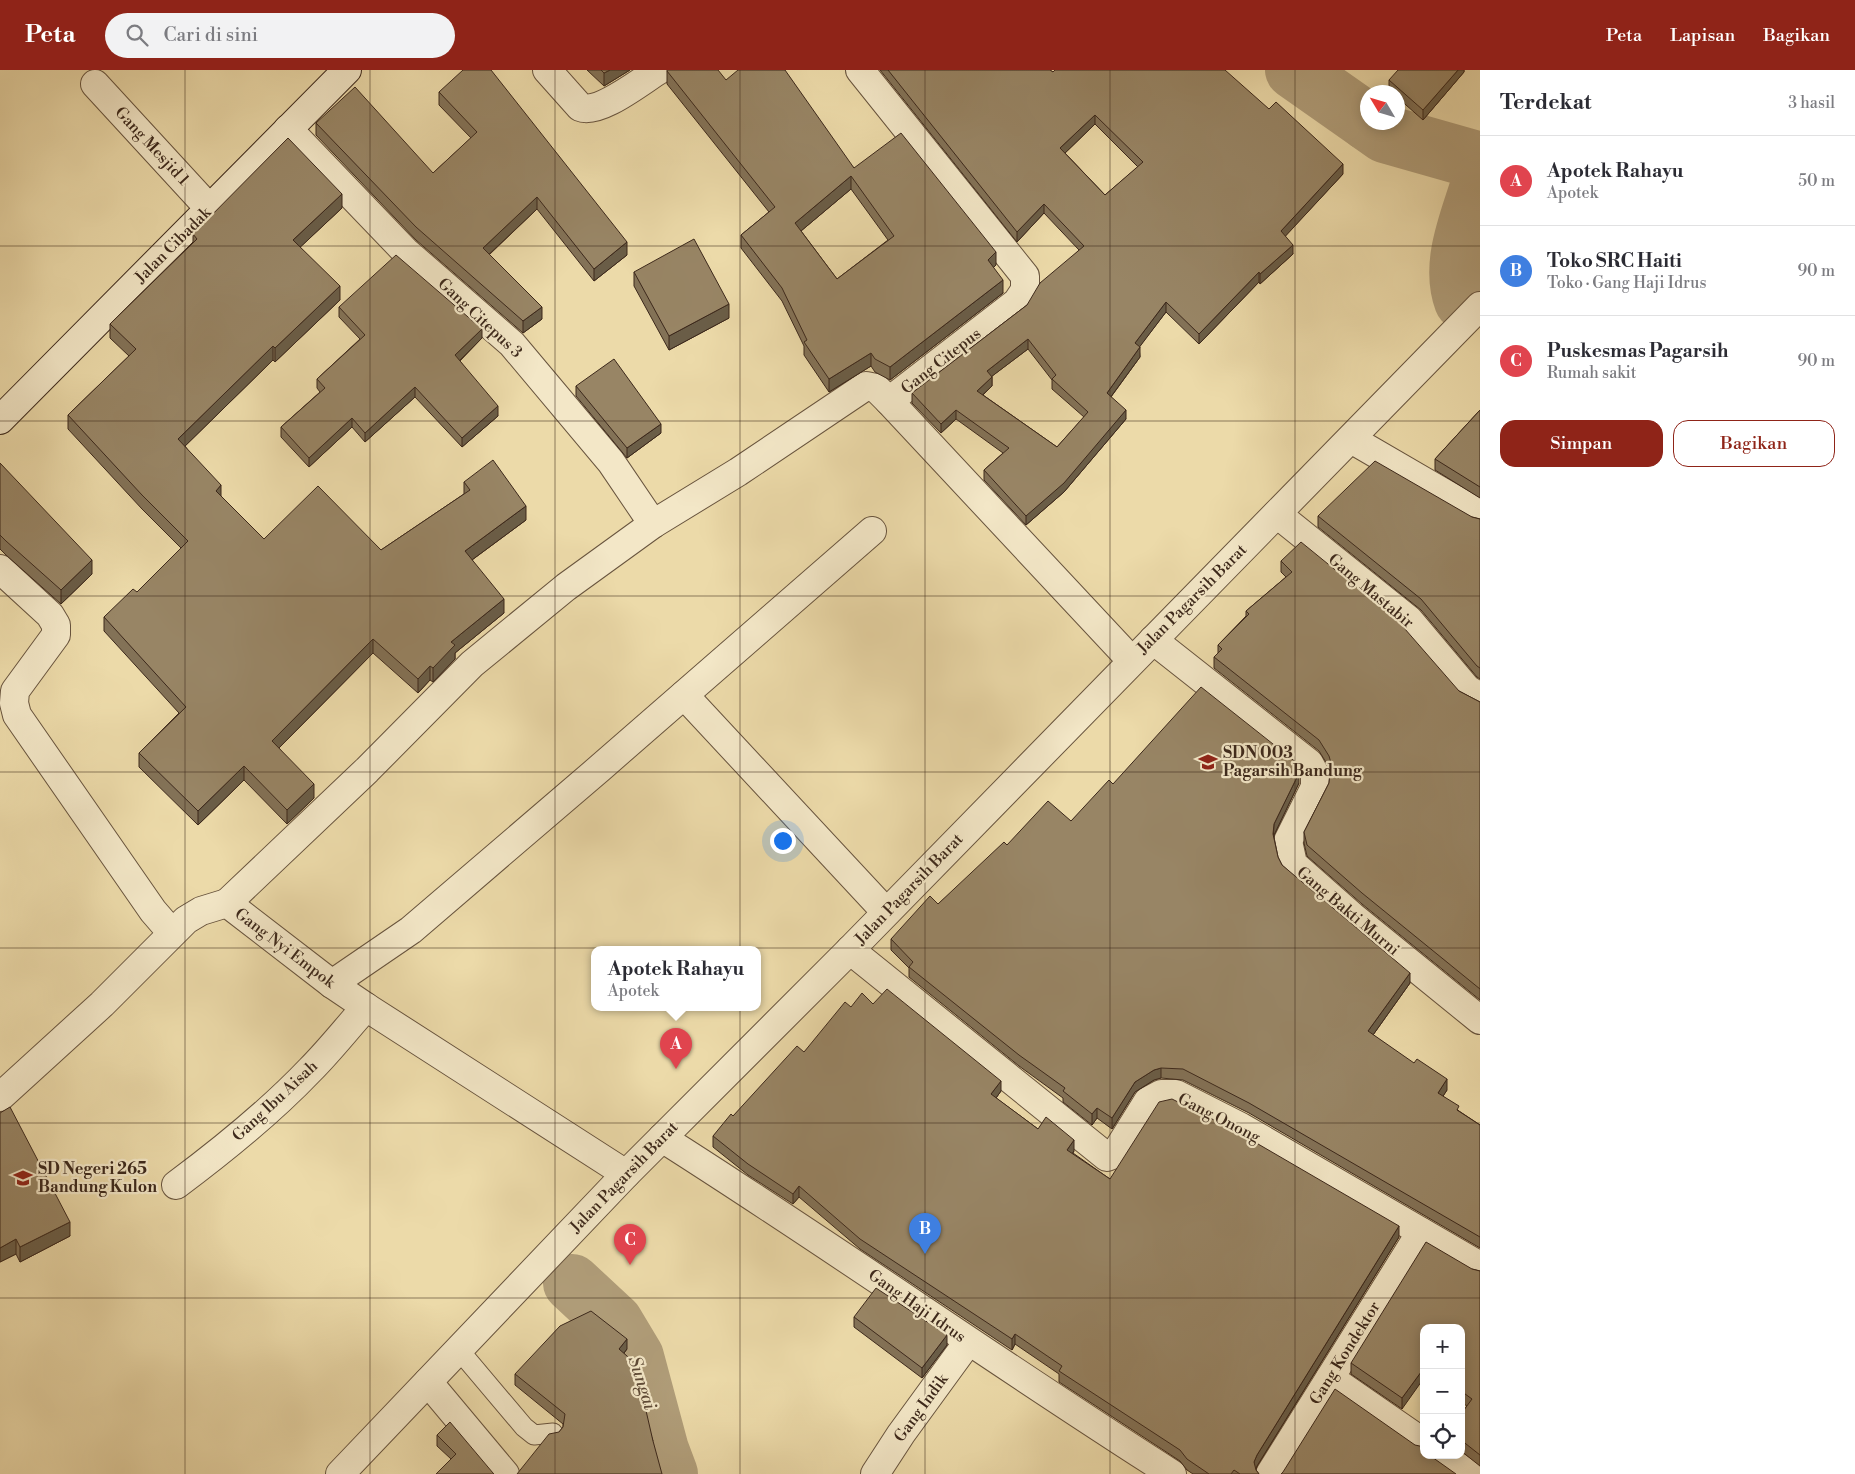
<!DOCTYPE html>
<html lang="id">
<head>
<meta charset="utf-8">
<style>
  :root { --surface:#fff; --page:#f2f2f3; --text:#2b2b33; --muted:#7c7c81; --line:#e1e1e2; --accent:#8f2418 }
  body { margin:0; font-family:"Libre Bodoni",serif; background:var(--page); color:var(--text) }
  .controls { position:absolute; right:15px; bottom:15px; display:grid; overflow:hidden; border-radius:10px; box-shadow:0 2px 12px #0003 }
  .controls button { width:45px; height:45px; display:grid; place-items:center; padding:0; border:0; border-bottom:1px solid var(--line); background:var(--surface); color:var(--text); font:25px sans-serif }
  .compass { position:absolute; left:1360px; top:15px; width:45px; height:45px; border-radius:50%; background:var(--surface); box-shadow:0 2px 12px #0003; rotate:308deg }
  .you { position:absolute; left:782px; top:770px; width:18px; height:18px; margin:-12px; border:4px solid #fff; border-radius:50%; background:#1a73e8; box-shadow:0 0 0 8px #1a73e833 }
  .badge { display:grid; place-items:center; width:32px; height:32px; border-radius:50%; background:var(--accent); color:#fff; font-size:16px; font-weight:700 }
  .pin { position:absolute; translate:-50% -41px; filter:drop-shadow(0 1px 2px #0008) }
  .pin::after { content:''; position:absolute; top:26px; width:18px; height:15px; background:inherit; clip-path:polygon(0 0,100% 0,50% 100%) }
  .popup { position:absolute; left:591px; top:876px; width:170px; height:65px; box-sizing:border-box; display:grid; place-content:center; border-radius:10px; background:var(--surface); filter:drop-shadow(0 1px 4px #0005); font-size:16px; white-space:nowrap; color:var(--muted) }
  .popup b { font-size:19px; color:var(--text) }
  .popup::after { content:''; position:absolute; left:50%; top:100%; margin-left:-10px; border:10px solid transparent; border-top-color:var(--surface) }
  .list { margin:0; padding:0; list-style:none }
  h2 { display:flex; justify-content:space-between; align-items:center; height:65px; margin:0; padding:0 20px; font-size:21px }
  h2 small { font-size:16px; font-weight:400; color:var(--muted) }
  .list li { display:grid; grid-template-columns:32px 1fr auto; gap:15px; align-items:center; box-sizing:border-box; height:90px; padding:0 20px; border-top:1px solid var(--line) }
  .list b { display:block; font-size:19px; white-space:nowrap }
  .list p { margin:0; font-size:16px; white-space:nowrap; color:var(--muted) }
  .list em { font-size:16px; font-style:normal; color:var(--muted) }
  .actions { display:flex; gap:10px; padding:15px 20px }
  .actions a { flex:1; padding:11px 0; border:1px solid var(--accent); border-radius:15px; text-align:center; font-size:18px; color:var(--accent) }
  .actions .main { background:var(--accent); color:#fff }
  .icon { flex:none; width:28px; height:28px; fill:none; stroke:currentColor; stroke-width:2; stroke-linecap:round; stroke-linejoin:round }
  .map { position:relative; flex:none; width:1480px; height:1404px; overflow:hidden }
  header { display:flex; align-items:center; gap:30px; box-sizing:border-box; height:70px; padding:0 25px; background:var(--accent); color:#fff }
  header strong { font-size:24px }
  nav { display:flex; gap:28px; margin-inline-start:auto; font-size:18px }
  .search { width:350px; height:45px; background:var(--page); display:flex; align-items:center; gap:12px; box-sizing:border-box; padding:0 18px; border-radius:28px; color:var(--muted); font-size:19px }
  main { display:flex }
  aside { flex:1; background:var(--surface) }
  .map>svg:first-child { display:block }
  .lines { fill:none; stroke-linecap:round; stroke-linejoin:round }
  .river { stroke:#b09d79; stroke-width:58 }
  .service-casing { stroke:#68543e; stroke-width:21 }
  .minor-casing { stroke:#68543e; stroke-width:30 }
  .tertiary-casing { stroke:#68543e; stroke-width:30 }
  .secondary-casing { stroke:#3c281b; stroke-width:30 }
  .service { stroke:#f3e7c7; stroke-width:19 }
  .minor { stroke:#f3e7c7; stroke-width:28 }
  .tertiary { stroke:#f3e7c7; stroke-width:28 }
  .secondary { stroke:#f3e7c7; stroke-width:28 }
  .wall { fill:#837257; stroke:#3c281b; fill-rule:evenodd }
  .shaded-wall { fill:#6a5d47; stroke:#3c281b }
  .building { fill:#988565; stroke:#3c281b; fill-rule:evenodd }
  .grid { fill:none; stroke:#3c281b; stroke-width:1; stroke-opacity:0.55 }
  .labels { text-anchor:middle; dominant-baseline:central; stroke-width:4.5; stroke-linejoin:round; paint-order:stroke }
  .street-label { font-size:16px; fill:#3c281b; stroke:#f3e7c7 }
  .poi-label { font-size:16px; font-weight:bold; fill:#3c281b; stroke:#f3e7c7; text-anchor:start }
  .water-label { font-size:18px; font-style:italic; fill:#5f4b37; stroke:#f3e7c7 }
</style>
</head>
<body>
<header>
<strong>Peta</strong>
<div class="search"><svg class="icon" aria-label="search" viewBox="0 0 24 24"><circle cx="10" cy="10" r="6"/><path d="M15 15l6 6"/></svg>Cari di sini</div>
<nav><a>Peta</a><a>Lapisan</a><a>Bagikan</a></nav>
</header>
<main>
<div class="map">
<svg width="1480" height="1404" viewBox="0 0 1480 1404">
  <rect width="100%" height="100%" fill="#ecdaa9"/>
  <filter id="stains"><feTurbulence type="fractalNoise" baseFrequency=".004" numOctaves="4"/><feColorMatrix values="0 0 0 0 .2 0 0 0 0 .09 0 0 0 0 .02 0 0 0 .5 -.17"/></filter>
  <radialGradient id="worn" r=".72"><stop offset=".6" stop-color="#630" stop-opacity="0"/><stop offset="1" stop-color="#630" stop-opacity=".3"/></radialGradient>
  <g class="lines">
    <!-- river -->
    <g class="river">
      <path d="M1294 0 1368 52"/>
      <path d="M1368 52 1385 64 1480 91"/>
      <path d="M1463 231C1449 193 1469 150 1480 113"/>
      <path d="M572 1213 614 1252 635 1287 660 1380 669 1404"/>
    </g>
    <!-- service casing -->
    <g class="service-casing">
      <path id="service" d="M459 1280 524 1357 534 1365 553 1363"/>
    </g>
    <!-- minor casing -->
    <g class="minor-casing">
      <g id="minor">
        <path d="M547 0 580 37C599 45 641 11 659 0"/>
        <path d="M860 0 1025 206V220L1017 232 889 331"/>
        <path d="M95 14 209 138"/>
        <path d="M288 59 405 181 512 274 611 392 653 454"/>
        <path d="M1351 369 1480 444"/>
        <path d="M1277 444 1409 550 1467 619 1480 627"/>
        <path d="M0 499 50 545 56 555V565L15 621 14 633 17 645 153 841 172 863"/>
        <path d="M1153 570 1309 693 1315 704V717L1288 771 1293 794 1352 846 1480 950"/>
        <path d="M684 625 886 842"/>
        <path d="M227 833 367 700 472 594 566 517 653 454 738 402 866 316 876 318 889 331 1131 590"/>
        <path d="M850 880 1107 1087 1115 1084 1148 1031 1161 1024H1176L1241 1057 1480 1196"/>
        <path d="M332 914 411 860 600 698 872 461"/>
        <path d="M0 1027 102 934 186 850 201 841 227 833 332 914 366 937 626 1104"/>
        <path d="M662 1068C834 1177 1000 1295 1172 1404"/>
        <path d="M176 1115C223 1080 269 1043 310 1000 330 980 347 958 366 937"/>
        <path d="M1330 1308 1424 1373"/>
        <path d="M428 1312 505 1404"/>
        <path d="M1441 1385 1468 1404"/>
        <path d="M875 1404 901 1364 968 1272"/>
        <path d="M1270 1404 1421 1162"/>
      </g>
    </g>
    <!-- tertiary casing -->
    <g class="tertiary-casing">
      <path id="tertiary" d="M340 1404 626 1104 850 880 1480 236"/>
    </g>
    <!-- secondary casing -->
    <g class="secondary-casing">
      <path id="secondary" d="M0 350 347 0"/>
    </g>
    <!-- service -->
    <use href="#service" class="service"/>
    <!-- minor -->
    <use href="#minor" class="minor"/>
    <!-- tertiary -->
    <use href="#tertiary" class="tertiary"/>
    <!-- secondary -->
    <use href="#secondary" class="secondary"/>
  </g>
  <!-- wall -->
  <g class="wall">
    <path d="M587 0H630L604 16Z"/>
    <path d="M880 0H1050L1053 2 1343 104 1285 166 1293 184 1260 214 1259 212 1199 274 1166 242 1139 277 1140 287 1111 327 1126 349 1064 422 1026 455 984 410V400L1003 383 956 349 941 363 912 333V323L1027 235 1079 180 1044 143 1017 172ZM1095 54 1138 97 1105 125 1065 83ZM1028 279 1052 310V319L1084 347 1057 377 983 325 992 316V306Z"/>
    <path d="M1464 0V2L1423 50 1398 28V22H1392L1389 20V10Z"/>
    <path d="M667 1 726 10 996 195 993 197 1003 223 890 310 875 302 871 296 829 322 804 285V276L782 231 741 178V165L769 142 667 14ZM851 119 888 170 837 209 801 161Z"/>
    <path d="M439 22 627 185 594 211 537 139 489 185 542 249 523 263 416 170 316 65V53L433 103 471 68 439 35Z"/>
    <path d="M342 138 300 177 340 230 275 292 273 290 185 376 221 427 264 469 381 480 464 424V412L526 450 472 490 504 543 455 583V589L433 612 430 610 418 623 373 583 279 678 314 728 287 754 244 710 198 755 139 697V683L179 643 104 561V547L137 522 181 478 142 439 68 359V345L129 286 110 268V254L193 172V164Z"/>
    <path d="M634 202 729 248 669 280 634 216Z"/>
    <path d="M339 237 482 268 460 291 498 346 462 377 415 327 365 372 352 357 309 397 281 367V357L320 322 317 318V309L360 269 339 247Z"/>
    <path d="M576 316 661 363 627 388 576 326Z"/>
    <path d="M1480 340V428L1435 400V389Z"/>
    <path d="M0 393 92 504 61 534 6 485 0 479Z"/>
    <path d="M1318 446 1472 447 1480 449V609L1477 607 1421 540 1318 457Z"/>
    <path d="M1281 491 1459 621 1480 632V930L1362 834 1307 786 1304 773V762L1329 713 1330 702 1329 697 1319 681 1214 598V587L1218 583V575L1246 546V541L1286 507 1281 502Z"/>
    <path d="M1299 713 1274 765V767L1278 787 1282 795 1410 913 1373 965 1447 1020 1443 1026 1459 1041 1480 1055V1178L1249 1043 1183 1010 1161 1008 1154 1010 1135 1022 1112 1059 1097 1048 1092 1055 1063 1032V1028L1019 996 909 907V898L891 880V869L938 834 1007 775 1071 751 1113 714Z"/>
    <path d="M873 934 1001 1021 996 1028 1038 1059 1074 1081 1073 1083 1110 1109 1399 1167 1257 1396 1256 1400 1259 1404H1193L1187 1400 1180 1391 1059 1312V1304L1015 1274 1012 1280 860 1179 799 1127 793 1134 748 1105 713 1077V1066L733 1046 804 982 851 937Z"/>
    <path d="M0 1043 70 1166 20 1192 16 1184 0 1192Z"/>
    <path d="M1472 1199 1480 1201V1396L1461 1381V1344L1467 1336 1461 1332V1258H1424L1402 1339 1351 1304V1293Z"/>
    <path d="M854 1247 947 1275 922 1308 854 1257Z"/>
    <path d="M627 1279 624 1283 653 1371 559 1362 563 1357V1354L515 1315V1304Z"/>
    <path d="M437 1365 493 1403 451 1389 437 1376Z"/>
  </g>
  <!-- shaded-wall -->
  <g class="shaded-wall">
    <path d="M610 0H630L604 16V3Z"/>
    <path d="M1458 0H1464V2L1423 50V40Z"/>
    <path d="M1095 45V54L1060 88V78Z"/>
    <path d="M1343 94V104L1281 171V161Z"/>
    <path d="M851 106V119L795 166V153Z"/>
    <path d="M342 124V138L293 184V170Z"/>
    <path d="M537 127V139L483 190V178Z"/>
    <path d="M1044 134V143L1017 172V162Z"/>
    <path d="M627 172V185L594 211V199Z"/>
    <path d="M1293 175V184L1260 214V204Z"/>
    <path d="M996 182V195L988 203V190Z"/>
    <path d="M1259 202V212L1199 274V264Z"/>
    <path d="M1003 210V223L890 310V297Z"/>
    <path d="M340 216V230L275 292V278Z"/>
    <path d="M1166 232V242L1135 283V273Z"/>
    <path d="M729 234V248L669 280V266Z"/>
    <path d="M542 237V249L523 263V251Z"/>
    <path d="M482 259V268L455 295V285Z"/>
    <path d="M1028 269V279L987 310V301Z"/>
    <path d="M273 276V290L178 383V369Z"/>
    <path d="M1140 277V287L1107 332V323Z"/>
    <path d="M871 283V296L829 322V309Z"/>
    <path d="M992 307V316L977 330V321Z"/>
    <path d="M415 317V327L365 372V363Z"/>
    <path d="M498 336V346L462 377V368Z"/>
    <path d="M956 340V349L941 363V354Z"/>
    <path d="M1126 340V349L1064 422 1026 455V446Z"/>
    <path d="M352 348V357L309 397V388Z"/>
    <path d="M661 354V363L627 388V378Z"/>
    <path d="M221 415V429L216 421Z"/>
    <path d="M526 436V450L465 495V481Z"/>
    <path d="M92 490V504L61 534V520Z"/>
    <path d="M504 529V543L455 583V589L433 612V598L451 572Z"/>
    <path d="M373 569V583L272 685V671Z"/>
    <path d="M430 596V610L418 623V609Z"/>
    <path d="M244 696V710L198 755V741Z"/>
    <path d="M1299 703V713L1274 765 1273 774 1274 754Z"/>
    <path d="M314 714V728L287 754V740Z"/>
    <path d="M1410 903V913L1368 972V961Z"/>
    <path d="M1161 998V1008L1154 1010 1135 1022 1112 1059V1048L1135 1012 1154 1000Z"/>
    <path d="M1447 1009V1020L1438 1034V1023Z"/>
    <path d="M1001 1011V1021L991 1035V1024Z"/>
    <path d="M1097 1038V1048L1092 1055V1044Z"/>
    <path d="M1074 1070V1081L1067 1090V1080Z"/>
    <path d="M799 1116V1127L793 1134V1124Z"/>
    <path d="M70 1152V1166L20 1192V1177Z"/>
    <path d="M1399 1156V1167L1257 1396 1254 1403V1392L1257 1385Z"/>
    <path d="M16 1169V1184L0 1192V1178Z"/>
    <path d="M1015 1264V1274L1012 1280V1269Z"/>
    <path d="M947 1265V1275L922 1308V1298Z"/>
    <path d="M627 1269V1279L619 1289V1279Z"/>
    <path d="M1424 1298V1308L1402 1339V1328Z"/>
  </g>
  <!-- building -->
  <g class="building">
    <path d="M463 0H491L627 172 594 199 537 127 483 178 542 237 523 251 416 157 316 53 355 17 433 103 477 62 439 22Z"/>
    <path d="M601 0H610L604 3Z"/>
    <path d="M667 0H718L726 10 738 0H785L854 98 901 63 996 182 988 190 1003 210 890 297 875 289 871 283 829 309 804 272 807 270 782 218 741 165 775 137 667 1ZM851 106 894 166 837 209 795 153Z"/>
    <path d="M888 0H1050L1053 2 1055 0H1225L1269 39 1276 32 1343 94 1281 161 1293 175 1260 204 1259 202 1199 264 1166 232 1135 273 1140 277 1107 323 1126 340 1064 413 1026 446 984 400 1009 378 956 340 941 354 912 323 1027 235 1040 213 1084 176 1044 134 1017 162ZM1095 45 1143 92 1105 125 1060 78ZM1028 269 1056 305 1052 309 1088 342 1057 377 977 321 992 307 987 301Z"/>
    <path d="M1398 0H1458L1423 40 1389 10Z"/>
    <path d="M288 68 342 124 293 170 340 216 275 278 273 276 178 369 221 415 216 421 264 469 318 416 381 480 470 420 464 412 493 390 526 436 465 481 504 529 451 572 455 575 433 598 430 596 418 609 373 569 272 671 314 714 287 740 244 696 198 741 139 683 186 637 104 547 133 519 137 522 188 471 142 425 68 345 136 279 110 254 197 169 193 164Z"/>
    <path d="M694 169 729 234 669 266 634 202Z"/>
    <path d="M396 185 482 259 455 285 498 336 462 368 415 317 365 363 352 348 309 388 281 357 325 318 317 309 365 265 339 237Z"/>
    <path d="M614 289 661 354 627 378 576 316Z"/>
    <path d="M1480 340V417L1435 389Z"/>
    <path d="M1375 391 1472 447 1480 449V598L1477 596 1421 529 1318 446Z"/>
    <path d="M0 393 92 490 61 520 6 471 0 465Z"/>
    <path d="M1301 472 1398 551 1459 621 1480 632V919L1362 823 1307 775 1304 762 1329 713 1331 693 1329 686 1319 670 1214 587 1222 579 1218 575 1249 544 1246 541 1292 502 1281 491Z"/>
    <path d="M1201 617 1297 693 1299 697V703L1274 754 1273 764 1278 787 1282 795 1410 903 1368 961 1414 993 1417 989 1447 1009 1438 1023 1459 1036 1457 1040 1480 1055V1167L1249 1033 1183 999 1161 998 1154 1000 1135 1012 1112 1048 1097 1038 1092 1044 1063 1021 1065 1018 1019 985 909 897 913 892 891 869 930 826 938 834 1004 772 1007 775 1048 731 1071 751 1109 710 1113 714Z"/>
    <path d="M887 919 1001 1011 991 1024 1038 1059 1046 1047 1074 1070 1067 1080 1110 1109 1159 1032 1172 1029 1234 1060 1399 1156 1257 1385 1254 1392 1256 1400 1259 1404H1240L1234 1400 1231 1404H1209L1187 1389 1180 1380 1059 1301 1062 1296 1015 1264 1012 1269 860 1169 799 1116 793 1124 748 1094 713 1066 731 1044 733 1046 797 976 804 982 845 932 851 937 862 923 873 934Z"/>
    <path d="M10 1037 70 1152 20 1177 16 1169 0 1178V1043Z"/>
    <path d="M1426 1172 1472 1199 1480 1201V1385L1461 1370V1344L1472 1329 1461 1321V1258H1424V1298L1402 1328 1351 1293Z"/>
    <path d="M876 1218 947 1265 922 1298 854 1247Z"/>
    <path d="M591 1241 627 1269 619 1279 635 1293 653 1371 662 1404H517L549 1364 559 1362 563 1357 565 1344 515 1304 560 1256Z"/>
    <path d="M1335 1319 1415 1375 1424 1377V1385H1431L1432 1387 1456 1404H1281L1283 1402Z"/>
    <path d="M450 1352 493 1403 494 1404H436L456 1384 437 1365Z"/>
  </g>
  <!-- grid -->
  <path class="grid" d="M185 0V1404M370 0V1404M555 0V1404M740 0V1404M925 0V1404M1110 0V1404M1295 0V1404M0 176H1480M0 351H1480M0 526H1480M0 702H1480M0 878H1480M0 1053H1480M0 1228H1480"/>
  <!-- icons -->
  <defs>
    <g id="school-bare" transform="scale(1.5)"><path d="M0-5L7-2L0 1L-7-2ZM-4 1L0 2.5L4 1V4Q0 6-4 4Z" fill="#8f2418" stroke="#f3e7c7" stroke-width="2.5" paint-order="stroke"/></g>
  </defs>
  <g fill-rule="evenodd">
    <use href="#school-bare" x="1208" y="692"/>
    <use href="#school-bare" x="23" y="1108"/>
  </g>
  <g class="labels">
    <!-- street labels -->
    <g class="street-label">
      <text transform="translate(152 76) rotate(47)">Gang Mesjid 1</text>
      <text transform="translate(173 175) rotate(-45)">Jalan Cibadak</text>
      <text transform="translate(480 248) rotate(43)">Gang Citepus 3</text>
      <text transform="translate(941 291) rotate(-38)">Gang Citepus</text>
      <text transform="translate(1371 521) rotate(40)">Gang Mastabir</text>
      <text transform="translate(1192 529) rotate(-45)">Jalan Pagarsih Barat</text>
      <text transform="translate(909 819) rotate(-46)">Jalan Pagarsih Barat</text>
      <text transform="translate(1348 841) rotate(40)">Gang Bakti Murni</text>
      <text transform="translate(285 878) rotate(37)">Gang Nyi Empok</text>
      <text transform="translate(275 1031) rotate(-43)">Gang Ibu Aisah</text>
      <text transform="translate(1219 1048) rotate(27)">Gang Onong</text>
      <text transform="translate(624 1107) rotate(-46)">Jalan Pagarsih Barat</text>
      <text transform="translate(917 1236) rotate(35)">Gang Haji Idrus</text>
      <text transform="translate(1345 1283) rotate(-58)">Gang Kondektor</text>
      <text transform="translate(921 1338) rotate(-54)">Gang Indik</text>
    </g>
    <!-- poi labels -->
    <g class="poi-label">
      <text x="1223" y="683">SDN 003<tspan x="1223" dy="18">Pagarsih Bandung</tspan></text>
      <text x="38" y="1099">SD Negeri 265<tspan x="38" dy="18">Bandung Kulon</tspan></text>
    </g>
    <!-- water labels -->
    <g class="water-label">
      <text transform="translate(642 1313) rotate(72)">Sungai</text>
    </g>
  </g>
  <rect width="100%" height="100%" filter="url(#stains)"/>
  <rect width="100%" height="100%" fill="url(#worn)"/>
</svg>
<div class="controls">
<button>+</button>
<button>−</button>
<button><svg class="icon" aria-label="locate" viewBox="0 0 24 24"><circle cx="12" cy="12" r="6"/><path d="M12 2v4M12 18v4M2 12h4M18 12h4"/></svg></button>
</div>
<svg class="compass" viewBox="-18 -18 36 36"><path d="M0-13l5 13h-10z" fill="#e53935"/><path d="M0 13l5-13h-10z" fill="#7c7c81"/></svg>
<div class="you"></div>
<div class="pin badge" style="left:676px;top:999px;background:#e0444e">A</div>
<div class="popup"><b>Apotek Rahayu</b>Apotek</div>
<div class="pin badge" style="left:925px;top:1184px;background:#3f7fe0">B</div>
<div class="pin badge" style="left:630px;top:1195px;background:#e0444e">C</div>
</div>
<aside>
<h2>Terdekat<small>3 hasil</small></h2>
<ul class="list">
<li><span class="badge" style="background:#e0444e">A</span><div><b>Apotek Rahayu</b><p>Apotek</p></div><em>50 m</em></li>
<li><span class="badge" style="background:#3f7fe0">B</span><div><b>Toko SRC Haiti</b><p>Toko · Gang Haji Idrus</p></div><em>90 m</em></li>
<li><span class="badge" style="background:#e0444e">C</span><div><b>Puskesmas Pagarsih</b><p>Rumah sakit</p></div><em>90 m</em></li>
</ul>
<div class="actions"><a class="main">Simpan</a><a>Bagikan</a></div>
</aside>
</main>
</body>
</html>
